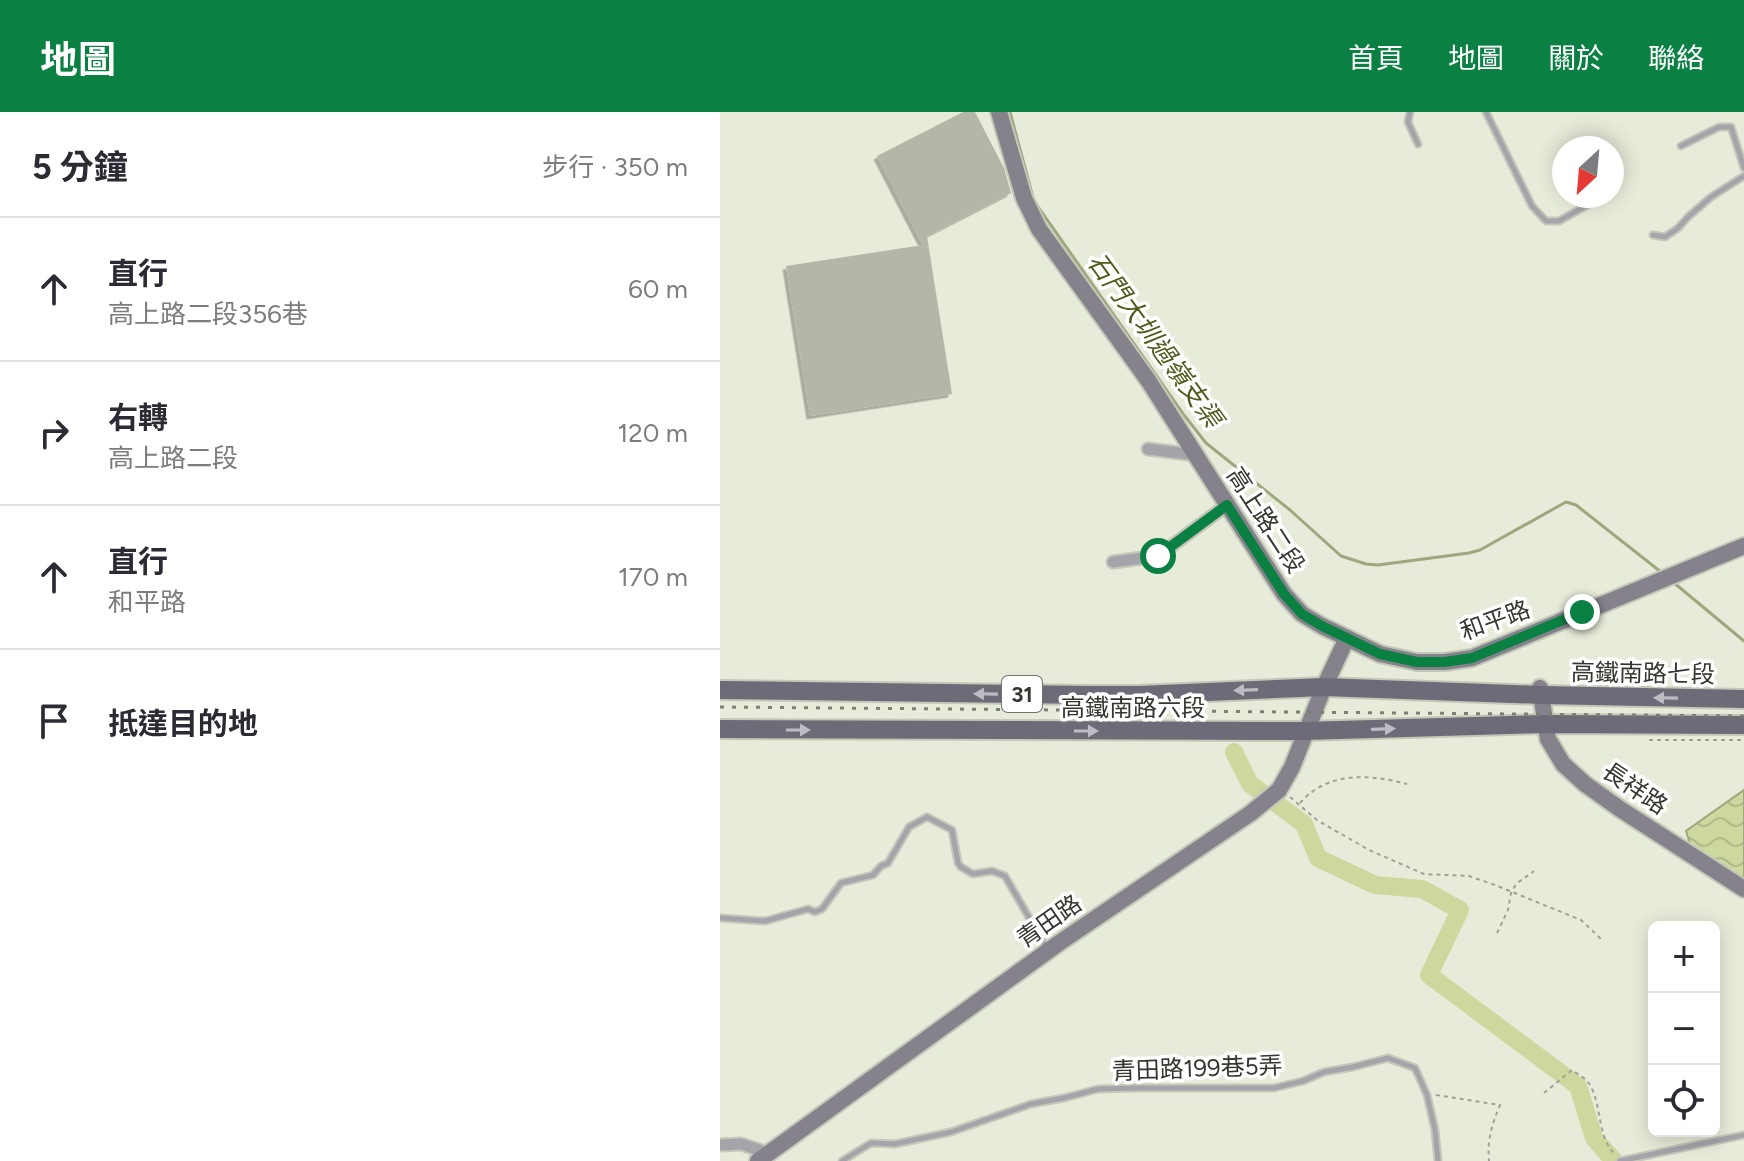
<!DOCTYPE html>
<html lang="zh-TW">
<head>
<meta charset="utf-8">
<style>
  :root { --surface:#fff; --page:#f2f2f3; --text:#2b2b33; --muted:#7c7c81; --line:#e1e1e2; --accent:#0b8043 }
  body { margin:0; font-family:Figtree,"Noto Sans TC",sans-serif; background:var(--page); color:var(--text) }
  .controls { position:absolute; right:24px; bottom:24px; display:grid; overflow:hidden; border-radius:12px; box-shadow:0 4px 20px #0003 }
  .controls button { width:72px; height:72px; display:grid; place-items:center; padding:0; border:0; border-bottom:2px solid var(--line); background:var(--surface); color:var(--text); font:40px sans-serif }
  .compass { position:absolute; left:832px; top:24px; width:72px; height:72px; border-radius:50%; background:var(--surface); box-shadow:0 4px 20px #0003; rotate:206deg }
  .stop { position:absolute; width:24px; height:24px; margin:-18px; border:6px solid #0b8043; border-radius:50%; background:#fff }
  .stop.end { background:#0b8043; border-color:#fff; box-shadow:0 2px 8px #0008 }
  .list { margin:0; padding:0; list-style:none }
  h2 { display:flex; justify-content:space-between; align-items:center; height:104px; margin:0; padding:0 32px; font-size:34px }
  h2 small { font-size:26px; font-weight:400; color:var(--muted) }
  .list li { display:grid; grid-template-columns:52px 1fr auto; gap:24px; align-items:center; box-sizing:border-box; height:144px; padding:0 32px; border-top:2px solid var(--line) }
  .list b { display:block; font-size:30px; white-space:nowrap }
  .list p { margin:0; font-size:26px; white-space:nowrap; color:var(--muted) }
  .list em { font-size:26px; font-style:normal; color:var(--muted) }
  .icon { flex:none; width:44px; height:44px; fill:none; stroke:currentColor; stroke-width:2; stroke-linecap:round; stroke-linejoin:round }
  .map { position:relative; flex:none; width:1024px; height:1049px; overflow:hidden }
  header { display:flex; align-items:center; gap:48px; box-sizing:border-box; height:112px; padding:0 40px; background:var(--accent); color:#fff }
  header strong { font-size:38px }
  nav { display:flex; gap:44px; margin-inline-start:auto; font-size:28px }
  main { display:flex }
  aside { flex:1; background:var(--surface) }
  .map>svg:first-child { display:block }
  .water { fill:url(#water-waves); stroke:#9ea77d; stroke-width:2 }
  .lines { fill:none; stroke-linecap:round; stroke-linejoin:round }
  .stream { stroke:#9ea77d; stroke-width:3 }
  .river { stroke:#ccd89e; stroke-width:18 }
  .building { fill:#b3b7a7; filter:url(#shadow) }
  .lane-casing { stroke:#c3c8b8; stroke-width:9 }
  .street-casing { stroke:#c3c8b8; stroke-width:15 }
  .secondary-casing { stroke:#c3c8b8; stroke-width:20 }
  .primary-casing { stroke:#c3c8b8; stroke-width:22 }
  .path { stroke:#9ea294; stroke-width:2; stroke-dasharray:4 4; stroke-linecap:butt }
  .lane { stroke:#a6a4ab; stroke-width:5 }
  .street { stroke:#a6a4ab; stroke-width:11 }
  .secondary { stroke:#85828c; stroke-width:16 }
  .primary { stroke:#6e6a77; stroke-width:18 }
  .rail { stroke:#7c8074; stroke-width:3; stroke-dasharray:4 8; stroke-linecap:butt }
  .oneway { fill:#bebcc2 }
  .route { stroke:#0b8043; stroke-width:10 }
  .labels { text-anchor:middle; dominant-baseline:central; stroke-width:7; stroke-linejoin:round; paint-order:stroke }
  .shield { fill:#fff; stroke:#71726d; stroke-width:2 }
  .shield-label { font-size:22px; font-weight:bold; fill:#34362f }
  .street-label { font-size:24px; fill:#34362f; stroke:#fff }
  .water-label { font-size:26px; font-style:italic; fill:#515b1c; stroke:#fff }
</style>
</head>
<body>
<header>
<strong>地圖</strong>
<nav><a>首頁</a><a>地圖</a><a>關於</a><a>聯絡</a></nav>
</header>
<main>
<aside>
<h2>5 分鐘<small>步行 · 350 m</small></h2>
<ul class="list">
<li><svg class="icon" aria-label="ahead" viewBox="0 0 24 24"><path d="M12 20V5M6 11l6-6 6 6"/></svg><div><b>直行</b><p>高上路二段356巷</p></div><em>60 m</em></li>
<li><svg class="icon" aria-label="right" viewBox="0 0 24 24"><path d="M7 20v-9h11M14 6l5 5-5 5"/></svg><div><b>右轉</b><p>高上路二段</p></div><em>120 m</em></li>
<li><svg class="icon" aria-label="ahead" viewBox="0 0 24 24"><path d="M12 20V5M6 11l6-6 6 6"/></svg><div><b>直行</b><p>和平路</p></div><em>170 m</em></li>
<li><svg class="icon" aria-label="arrive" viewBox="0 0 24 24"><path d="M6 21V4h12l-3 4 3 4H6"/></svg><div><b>抵達目的地</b></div></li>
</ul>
</aside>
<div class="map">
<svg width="1024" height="1049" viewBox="0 0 1024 1049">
  <defs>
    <pattern id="water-waves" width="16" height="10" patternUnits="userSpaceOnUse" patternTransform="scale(2)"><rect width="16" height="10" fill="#ccd89e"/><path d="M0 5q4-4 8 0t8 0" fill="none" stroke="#b0ba88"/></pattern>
    <filter id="shadow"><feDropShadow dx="-3.5" dy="3.5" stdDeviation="0" flood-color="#0004"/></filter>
  </defs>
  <rect width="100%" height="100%" fill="#e7ecda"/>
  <!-- water -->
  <path class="water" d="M1024 678V769L971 735 966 719Z"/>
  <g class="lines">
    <!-- stream -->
    <g class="stream">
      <path d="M290 0 314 89 464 303 486 331 570 398 621 444 646 452 658 453 749 441 760 438 846 390 856 393 941 460"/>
      <path d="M953 470 1024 529"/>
    </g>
    <!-- river -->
    <path class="river" d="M514 640 530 672 584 712 598 746 655 773 702 777 740 798 709 863 858 974 874 1026 894 1049"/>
  </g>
  <!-- building -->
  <path class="building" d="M243 0H255L284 56 291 81 207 124 232 282 90 304 66 154 203 133 157 44Z"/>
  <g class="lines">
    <!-- lane casing -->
    <g class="lane-casing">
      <g id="lane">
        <path d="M690 0 688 10 698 32"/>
        <path d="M766 0 812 94 826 109H839L878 87"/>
        <path d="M961 34 999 15H1011L1024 56"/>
        <path d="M933 123 945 125 958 116 968 105 991 85 1024 64"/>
        <path d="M0 806 45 809 88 797 95 800 102 797 121 771 153 763 161 754 168 751 189 715 207 705 232 718 238 751 241 755 253 762 272 759 285 764 326 835"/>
        <path d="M122 1049 151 1031 175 1032 231 1020 311 992 344 986 378 977 416 976H554L583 969 604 960 633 955 668 946 695 956 707 983 715 1018 718 1049"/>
        <path d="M900 1049 1024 1023"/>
      </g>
    </g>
    <!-- street casing -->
    <g class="street-casing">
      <g id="street">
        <path d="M428 337 476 343"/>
        <path d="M393 450 438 444 507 393"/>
        <path d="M0 1033 21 1032 48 1041"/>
      </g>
    </g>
    <!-- secondary casing -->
    <g class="secondary-casing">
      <g id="secondary">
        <path d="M279 0 304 86 319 117 428 268 564 482 582 502 602 514 660 542 697 550H725L752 546 1024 434"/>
        <path d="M820 576 828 627 843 652 865 672 900 697 1024 777"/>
        <path d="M38 1049 339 831 531 701 559 678 572 655 604 575 627 526"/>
      </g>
    </g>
    <!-- primary casing -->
    <g class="primary-casing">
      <g id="primary">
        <path d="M0 578 370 583H419L604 575 822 583 1024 587"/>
        <path d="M0 617 585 619 825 612 1024 613"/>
      </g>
    </g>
    <!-- path -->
    <g class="path">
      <path d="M929 628H1024"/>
      <path d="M570 685 597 708 649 738 704 762 749 764 775 773 861 808 881 827"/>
      <path d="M580 691C608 659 649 662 687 672"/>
      <path d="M777 821 788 798 791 781 796 772 814 759"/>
      <path d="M824 981 852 958C857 962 864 965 868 970 883 991 876 1025 895 1042"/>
      <path d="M716 983 780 993C772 1012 767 1028 769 1049"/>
    </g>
    <!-- lane -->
    <use href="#lane" class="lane"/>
    <!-- street -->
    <use href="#street" class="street"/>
    <!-- secondary -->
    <use href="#secondary" class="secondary"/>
    <!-- primary -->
    <use href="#primary" class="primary"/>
    <!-- rail -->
    <path class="rail" d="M0 595 1024 604"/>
  </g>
  <!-- one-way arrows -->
  <defs><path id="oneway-solid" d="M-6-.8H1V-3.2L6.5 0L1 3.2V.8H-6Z" transform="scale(2)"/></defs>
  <g class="oneway">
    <use href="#oneway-solid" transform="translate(526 578) rotate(178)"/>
    <use href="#oneway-solid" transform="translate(266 582) rotate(-179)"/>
    <use href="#oneway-solid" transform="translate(946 586) rotate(-179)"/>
    <use href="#oneway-solid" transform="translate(663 617) rotate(-2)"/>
    <use href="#oneway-solid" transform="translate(78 618)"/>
    <use href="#oneway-solid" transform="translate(366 619)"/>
  </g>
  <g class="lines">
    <!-- route -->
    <path class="route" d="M438 444 507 393 564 482 582 502 602 514 660 542 697 550H725L752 546 862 500"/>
  </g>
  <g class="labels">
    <!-- shield labels -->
    <rect class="shield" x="282" y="564" width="40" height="36" rx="6"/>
    <g class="shield-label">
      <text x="302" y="582">31</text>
    </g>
    <!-- street labels -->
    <g class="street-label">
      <text transform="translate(546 408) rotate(57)">高上路二段</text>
      <text transform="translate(775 508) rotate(-20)">和平路</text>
      <text transform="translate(923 561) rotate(1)">高鐵南路七段</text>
      <text x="413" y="595">高鐵南路六段</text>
      <text transform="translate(915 676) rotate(34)">長祥路</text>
      <text transform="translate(329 809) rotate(-35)">青田路</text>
      <text transform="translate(477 956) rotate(-2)">青田路199巷5弄</text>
    </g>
    <!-- water labels -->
    <g class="water-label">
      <text transform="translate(435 228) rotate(54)">石門大圳過嶺支渠</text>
    </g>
  </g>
</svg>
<div class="controls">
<button>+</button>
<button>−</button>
<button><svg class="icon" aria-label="locate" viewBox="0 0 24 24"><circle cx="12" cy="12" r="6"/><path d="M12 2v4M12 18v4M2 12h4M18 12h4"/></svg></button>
</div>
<svg class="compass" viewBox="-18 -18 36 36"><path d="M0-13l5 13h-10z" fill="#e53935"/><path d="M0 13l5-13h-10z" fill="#7c7c81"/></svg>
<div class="stop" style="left:438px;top:444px"></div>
<div class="stop end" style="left:862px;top:500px"></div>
</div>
</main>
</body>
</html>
